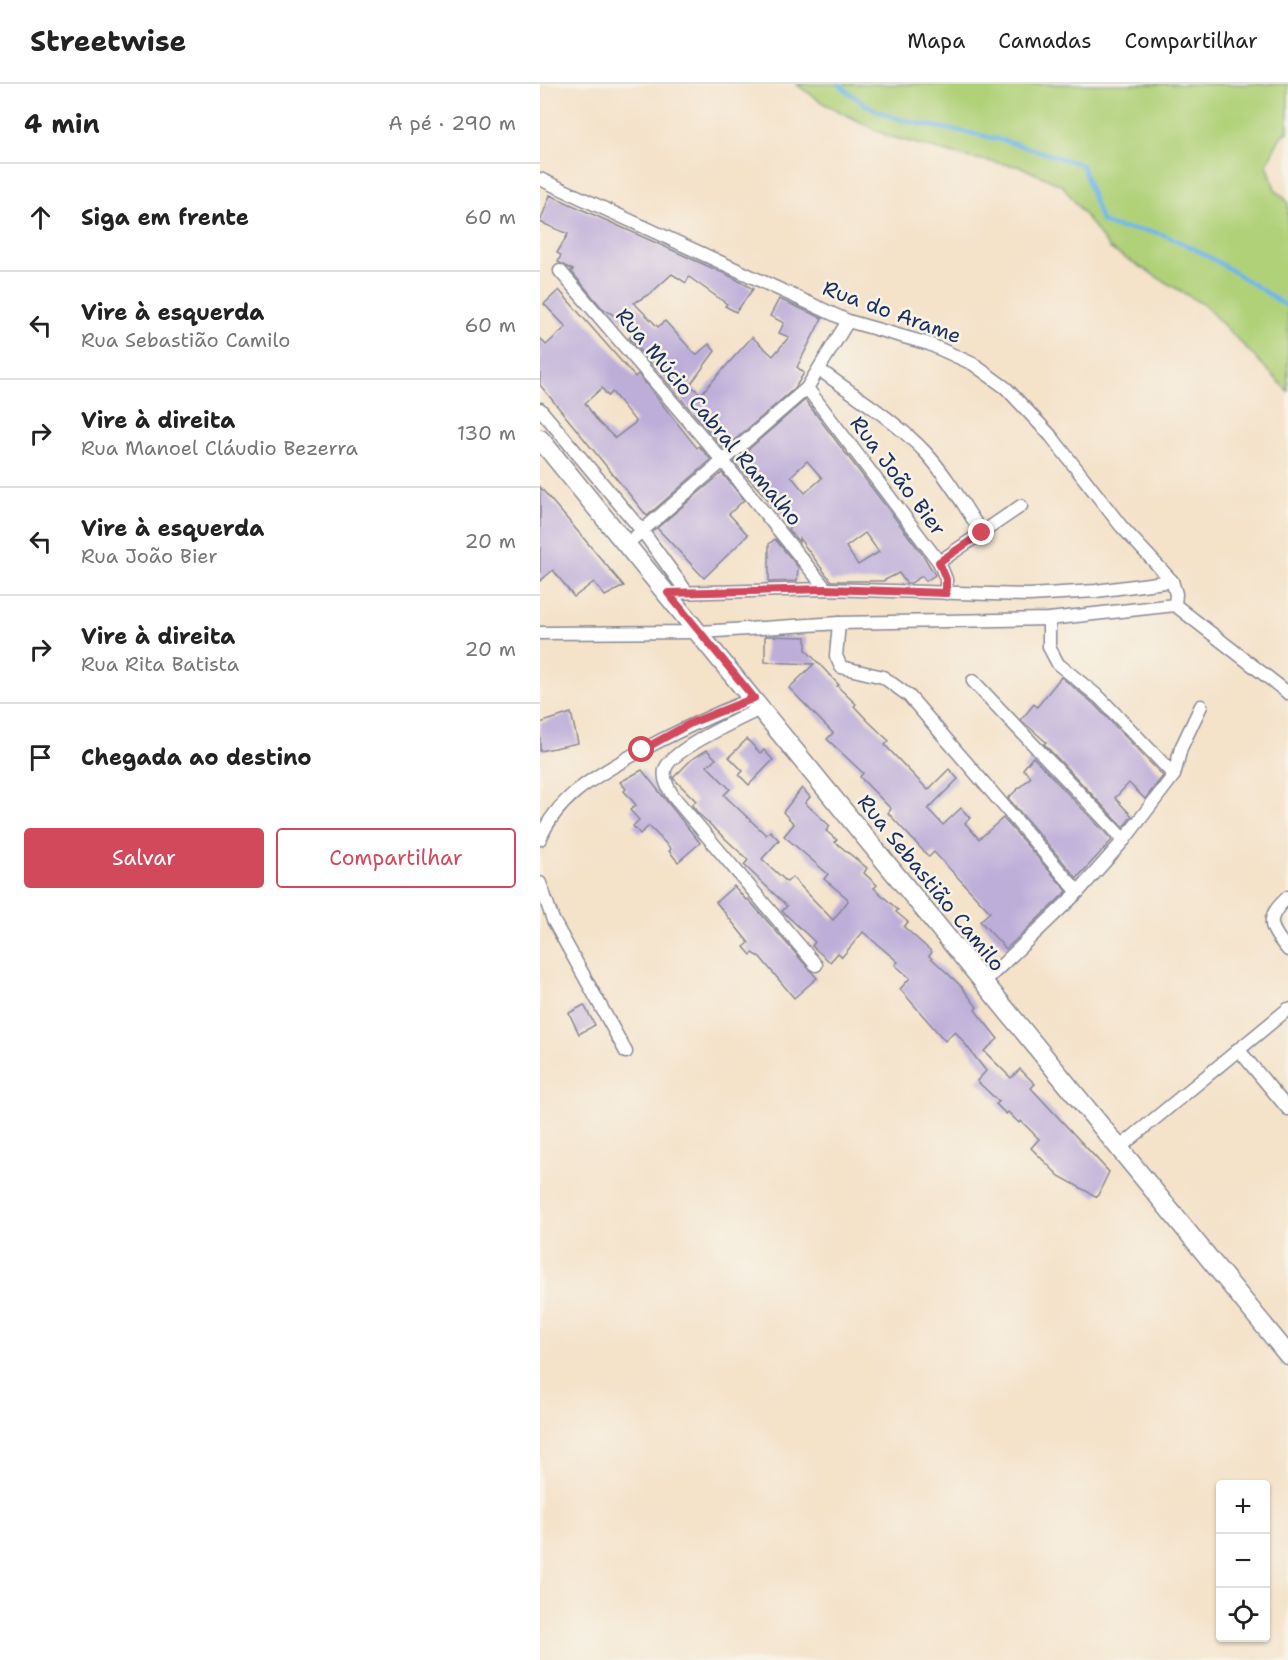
<!DOCTYPE html>
<html lang="pt">
<head>
<meta charset="utf-8">
<style>
  :root { --surface:#fff; --page:#f2f2f2; --text:#222; --muted:#767676; --line:#e0e0e0; --accent:#d1495b }
  body { margin:0; font-family:"Shantell Sans",sans-serif; background:var(--page); color:var(--text) }
  .controls { position:absolute; right:18px; bottom:18px; display:grid; overflow:hidden; border-radius:6px; box-shadow:0 2px 4px #0004 }
  .controls button { width:54px; height:54px; display:grid; place-items:center; padding:0; border:0; border-bottom:2px solid var(--line); background:var(--surface); color:var(--text); font:30px sans-serif }
  .stop { position:absolute; width:18px; height:18px; margin:-14px; border:4px solid #d1495b; border-radius:50%; background:#fff }
  .stop.end { background:#d1495b; border-color:#fff; box-shadow:0 2px 6px #0008 }
  .list { margin:0; padding:0; list-style:none }
  h2 { display:flex; justify-content:space-between; align-items:center; height:78px; margin:0; padding:0 24px; font-size:26px }
  h2 small { font-size:20px; font-weight:400; color:var(--muted) }
  .list li { display:grid; grid-template-columns:39px 1fr auto; gap:18px; align-items:center; box-sizing:border-box; height:108px; padding:0 24px; border-top:2px solid var(--line) }
  .list b { display:block; font-size:22px; white-space:nowrap }
  .list p { margin:0; font-size:20px; white-space:nowrap; color:var(--muted) }
  .list em { font-size:20px; font-style:normal; color:var(--muted) }
  .actions { display:flex; gap:12px; padding:18px 24px }
  .actions a { flex:1; padding:14px 0; border:2px solid var(--accent); border-radius:6px; text-align:center; font-size:21px; color:var(--accent) }
  .actions .main { background:var(--accent); color:#fff }
  .icon { flex:none; width:33px; height:33px; fill:none; stroke:currentColor; stroke-width:2; stroke-linecap:round; stroke-linejoin:round }
  .map { position:relative; flex:none; width:748px; height:1576px; overflow:hidden }
  header { display:flex; align-items:center; gap:36px; box-sizing:border-box; height:84px; padding:0 30px; background:var(--surface); border-bottom:2px solid var(--line) }
  header strong { font-size:28px }
  nav { display:flex; gap:33px; margin-inline-start:auto; font-size:21px }
  main { display:flex }
  aside { flex:1; background:var(--surface) }
  .map>svg:first-child { display:block }
  .green { fill:#b1d179; stroke:#66806c; stroke-width:1.5 }
  .lines { fill:none; stroke-linecap:round; stroke-linejoin:round }
  .stream { stroke:#6fb7e7; stroke-width:4.5 }
  .building { fill:#bdadd9; fill-rule:evenodd }
  .minor-casing { stroke:#888894; stroke-width:15 }
  .secondary-casing { stroke:#888894; stroke-width:21 }
  .minor { stroke:#fff; stroke-width:12 }
  .secondary { stroke:#fff; stroke-width:18 }
  .route { stroke:#d1495b; stroke-width:8 }
  .labels { text-anchor:middle; dominant-baseline:central; stroke-width:5; stroke-linejoin:round; paint-order:stroke }
  .street-label { font-size:21px; fill:#1b2f5e; stroke:#f7f3e8 }
</style>
</head>
<body>
<header>
<strong>Streetwise</strong>
<nav><a>Mapa</a><a>Camadas</a><a>Compartilhar</a></nav>
</header>
<main>
<aside>
<h2>4 min<small>A pé · 290 m</small></h2>
<ul class="list">
<li><svg class="icon" aria-label="ahead" viewBox="0 0 24 24"><path d="M12 20V5M6 11l6-6 6 6"/></svg><div><b>Siga em frente</b></div><em>60 m</em></li>
<li><svg class="icon" aria-label="left" viewBox="0 0 24 24"><path d="M17 20v-9H6M10 6l-5 5 5 5"/></svg><div><b>Vire à esquerda</b><p>Rua Sebastião Camilo</p></div><em>60 m</em></li>
<li><svg class="icon" aria-label="right" viewBox="0 0 24 24"><path d="M7 20v-9h11M14 6l5 5-5 5"/></svg><div><b>Vire à direita</b><p>Rua Manoel Cláudio Bezerra</p></div><em>130 m</em></li>
<li><svg class="icon" aria-label="left" viewBox="0 0 24 24"><path d="M17 20v-9H6M10 6l-5 5 5 5"/></svg><div><b>Vire à esquerda</b><p>Rua João Bier</p></div><em>20 m</em></li>
<li><svg class="icon" aria-label="right" viewBox="0 0 24 24"><path d="M7 20v-9h11M14 6l5 5-5 5"/></svg><div><b>Vire à direita</b><p>Rua Rita Batista</p></div><em>20 m</em></li>
<li><svg class="icon" aria-label="arrive" viewBox="0 0 24 24"><path d="M6 21V4h12l-3 4 3 4H6"/></svg><div><b>Chegada ao destino</b></div></li>
</ul>
<div class="actions"><a class="main">Salvar</a><a>Compartilhar</a></div>
</aside>
<div class="map">
<svg width="748" height="1576" viewBox="0 0 748 1576">
  <rect width="100%" height="100%" fill="#f7f3e8"/>
  <filter id="ink" filterUnits="userSpaceOnUse"><feTurbulence type="fractalNoise" baseFrequency=".0167" numOctaves="2"/><feDisplacementMap in="SourceGraphic" scale="12" xChannelSelector="R" yChannelSelector="G"/><feConvolveMatrix kernelMatrix="1 2 1 2 8 2 1 2 1" color-interpolation-filters="sRGB"/></filter>
  <filter id="wash" filterUnits="userSpaceOnUse"><feTurbulence type="fractalNoise" baseFrequency=".008" numOctaves="4" result="noise"/><feDisplacementMap in="SourceGraphic" scale="24" xChannelSelector="R" yChannelSelector="G"/><feGaussianBlur stdDeviation="1.35" result="paint"/><feColorMatrix in="noise" values="0 0 0 0 0 0 0 0 0 0 0 0 0 0 0 0 0 1.4 0 .05"/><feComposite in="paint" operator="in"/></filter>
  <g filter="url(#wash)">
    <rect width="100%" height="100%" fill="#f4e2c9"/>
    <!-- green -->
    <path class="green" d="M256 0H748V48L741 52 727 80 735 105 748 118V307L664 221 570 165 523 102 481 83 426 73 348 52 283 19Z"/>
    <g class="lines">
      <!-- stream -->
      <path class="stream" d="M299 0C346 45 390 38 448 53 480 60 511 71 542 81L561 137C586 150 601 142 624 151 667 168 709 198 748 223"/>
    </g>
    <g id="blocks">
      <!-- building -->
      <g class="building">
        <path d="M10 111 194 194 213 205 196 228 185 222 187 220 149 193 146 199 132 190 111 209 94 219 118 243 125 237 156 271 169 260 175 267 150 301 161 310 212 253 233 272 249 253 239 249 244 239 230 232 239 215 282 234 257 283 264 289 255 304 184 365 89 254 98 246 62 224 31 187 33 186 18 178 21 171 17 169 28 150 0 138Z"/>
        <path d="M19 206 95 293 98 290 157 364 159 362 171 376 107 432 0 301V254L6 261 26 243 4 220ZM62 304 68 312 72 308 96 338 75 354 58 338 45 319Z"/>
        <path d="M265 316 383 471 395 491 386 497 382 492 371 499H366L359 489 343 497H291L259 454V458L248 445 251 441 194 378ZM267 377 282 394 265 409 251 392ZM325 449 339 468 318 481 306 463Z"/>
        <path d="M182 389 204 416 189 430 208 451 164 494 117 444Z"/>
        <path d="M0 403 29 437 84 502 65 512 54 498 34 513 13 486 0 497Z"/>
        <path d="M235 455 258 483 257 497 229 498V460Z"/>
        <path d="M225 552 266 553V566L299 601 297 602 316 620 314 622 327 636 349 657 345 661 359 676 388 706 409 685 418 695 388 725 403 741 421 724 430 734 425 739 439 755 463 734 527 807 466 865 440 837 450 828 394 768 389 773 348 729 351 725 320 693 323 689 287 655 293 649 249 604 274 580 225 578Z"/>
        <path d="M521 593 554 620 623 692 605 715 589 699 575 714 592 732 583 743 504 660 506 658 481 636 494 620 497 623Z"/>
        <path d="M31 629 38 659 0 667V639Z"/>
        <path d="M207 655 220 669 224 666 233 676 209 701 199 691 203 687 189 673Z"/>
        <path d="M167 666 176 675 167 682 190 705 184 711 226 751 230 747 239 756 222 775 247 798 252 793 293 836 308 817 307 814 284 795 288 790 244 752 254 740 243 728 262 704 270 713 265 719 290 742 286 747 297 756 295 758 327 784 324 789 337 801 334 804 358 826 356 828 368 838 364 843 392 868 389 872 421 902 437 923 435 926 458 955 444 967 471 994 480 985 495 1000 491 1004 569 1088 557 1113 519 1092 491 1064 499 1055 481 1037 479 1039 468 1028 466 1030 456 1020 459 1018 437 997 446 987 415 947 405 957 360 905 370 894 355 881 358 878 323 848 302 873 298 869 290 878 272 862 275 858 242 827 247 822 204 781 208 776 158 729 152 721 156 717 133 694 152 675Z"/>
        <path d="M493 673 572 756 537 794 468 714 491 693 483 685Z"/>
        <path d="M102 686 160 759 138 778 129 767 131 765 109 742 100 750 93 742 99 736 90 726 96 721 84 707 86 705 80 698Z"/>
        <path d="M194 802 206 816 208 815 277 894 254 914 220 873 213 869 211 871 204 863 209 859 176 818Z"/>
        <path d="M44 921 55 941 39 950 29 929Z"/>
      </g>
    </g>
  </g>
  <g filter="url(#ink)">
    <use href="#blocks" fill-opacity="0" stroke="#888894" stroke-width="1.5"/>
    <g class="lines">
      <!-- minor casing -->
      <g class="minor-casing">
        <g id="minor">
          <path d="M0 95 308 237 389 260 433 280 466 304 511 352 581 442 632 497 636 510 635 521"/>
          <path d="M20 187 182 376 286 505"/>
          <path d="M280 286C315 312 355 336 386 369 408 393 424 422 442 449"/>
          <path d="M267 304 399 478 406 495V509"/>
          <path d="M0 325 103 448 146 507"/>
          <path d="M87 460 267 304 308 237"/>
          <path d="M399 478 481 422"/>
          <path d="M128 509 286 505 489 511 556 507 632 497"/>
          <path d="M509 535V563L518 580 560 614 634 691"/>
          <path d="M299 539 296 572 301 583 343 593 369 612 538 808"/>
          <path d="M0 549 160 548 299 539 509 535 635 521 748 609"/>
          <path d="M433 597 584 756"/>
          <path d="M222 624C202 634 129 666 125 686 123 695 128 704 133 712L276 881"/>
          <path d="M0 755C18 712 55 693 93 671 133 649 172 631 214 614"/>
          <path d="M0 799 13 836 86 968"/>
          <path d="M748 813C724 835 729 843 748 866"/>
          <path d="M442 900 538 808 584 756 634 691 641 664 661 622"/>
          <path d="M698 965 748 1025"/>
          <path d="M578 1065 748 925"/>
        </g>
      </g>
      <!-- secondary casing -->
      <g class="secondary-casing">
        <path id="secondary" d="M0 355 748 1271"/>
      </g>
      <!-- minor -->
      <use href="#minor" class="minor"/>
      <!-- secondary -->
      <use href="#secondary" class="secondary"/>
    </g>
  </g>
  <g class="lines" filter="url(#ink)">
    <!-- route -->
    <path class="route" d="M102 666 151 639 214 614 128 509 286 505 406 509V495L399 478 442 449"/>
  </g>
  <g class="labels">
    <!-- street labels -->
    <g class="street-label">
      <text transform="translate(352 228) rotate(20)">Rua do Arame</text>
      <text transform="translate(169 333) rotate(50)">Rua Múcio Cabral Ramalho</text>
      <text transform="translate(358 392) rotate(53)">Rua João Bier</text>
      <text transform="translate(391 799) rotate(51)">Rua Sebastião Camilo</text>
    </g>
  </g>
</svg>
<div class="controls">
<button>+</button>
<button>−</button>
<button><svg class="icon" aria-label="locate" viewBox="0 0 24 24"><circle cx="12" cy="12" r="6"/><path d="M12 2v4M12 18v4M2 12h4M18 12h4"/></svg></button>
</div>
<div class="stop" style="left:102px;top:666px"></div>
<div class="stop end" style="left:442px;top:449px"></div>
</div>
</main>
</body>
</html>
